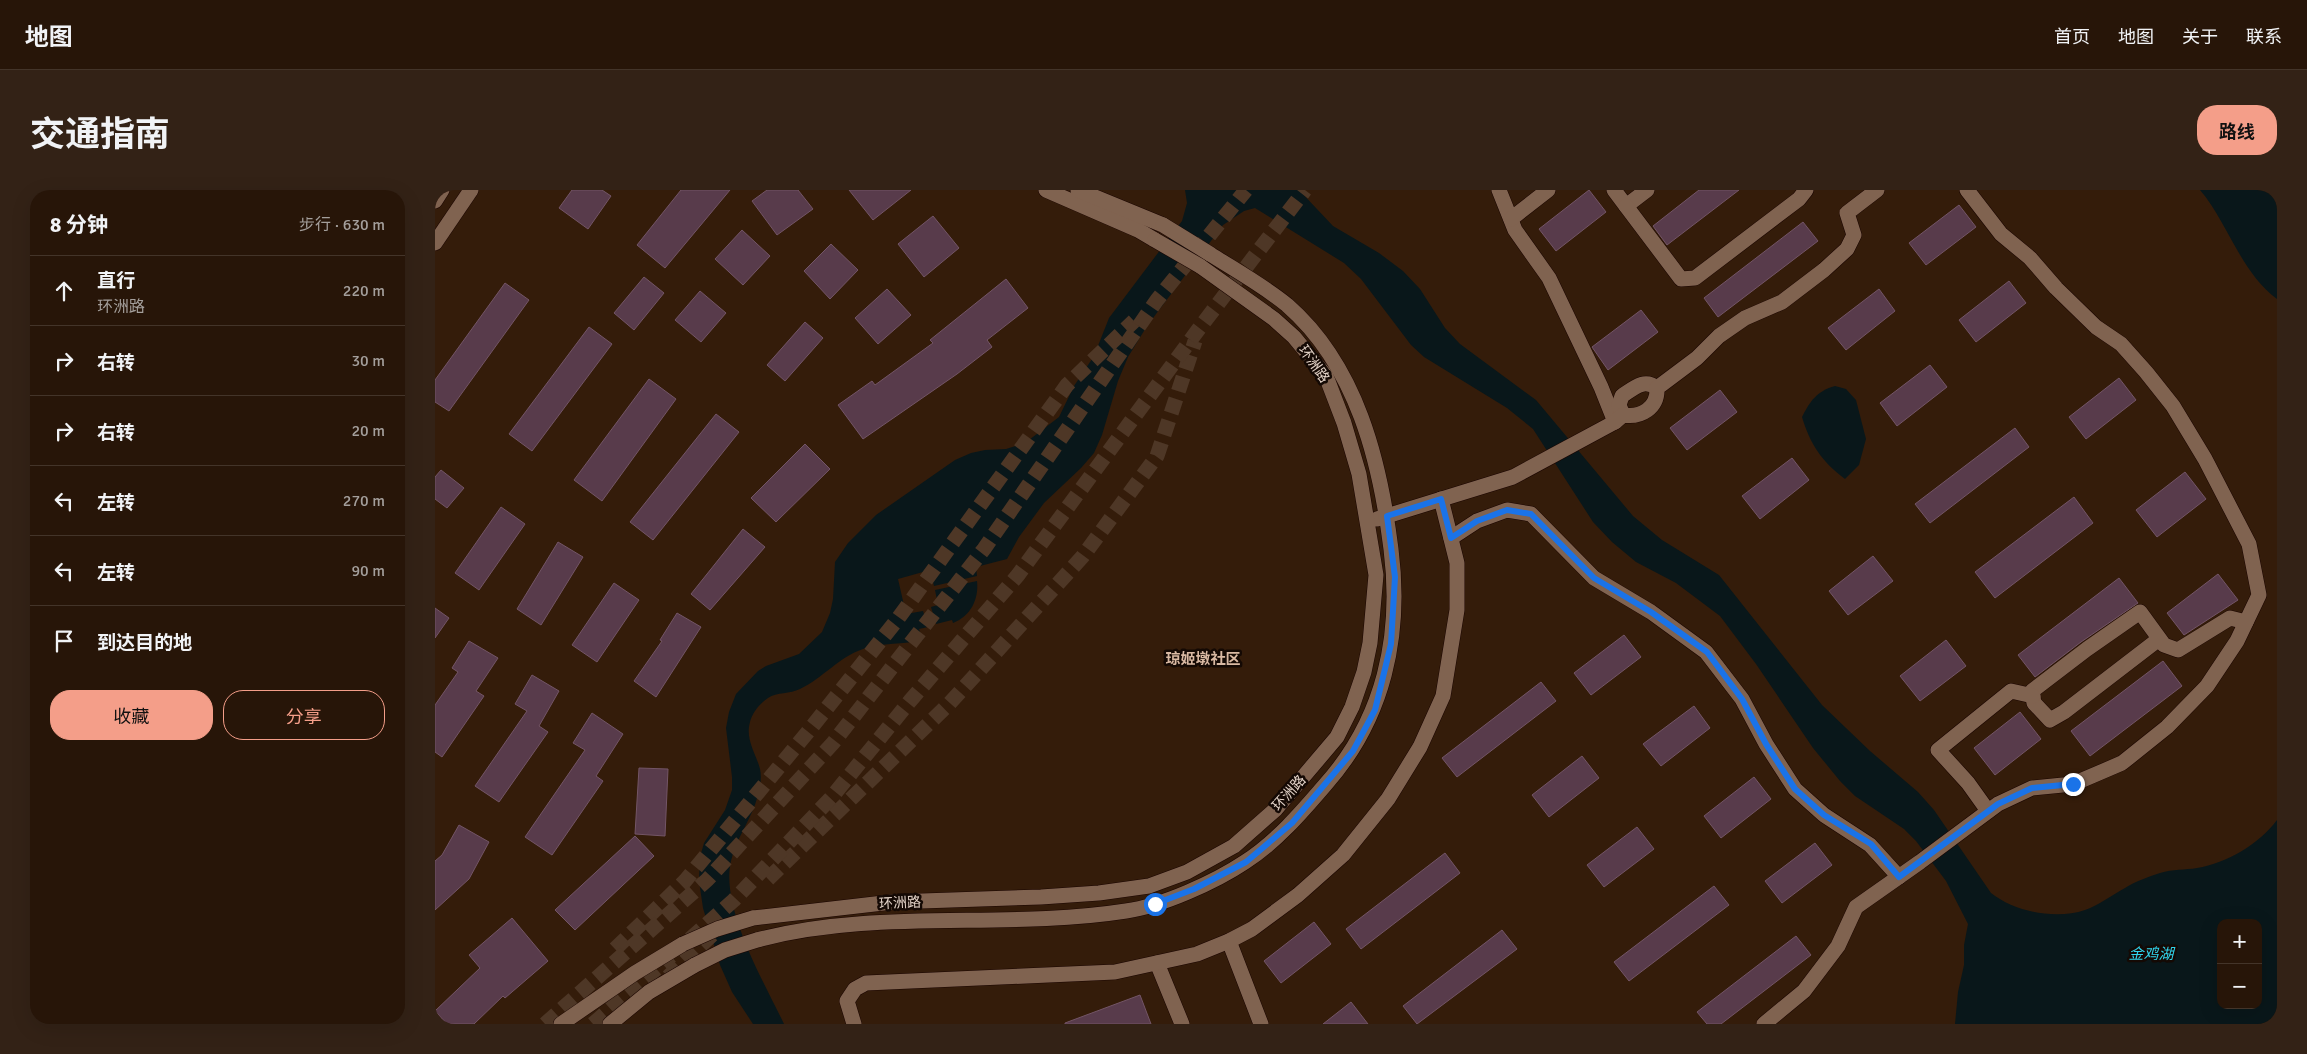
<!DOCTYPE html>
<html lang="zh">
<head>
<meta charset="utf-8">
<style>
  :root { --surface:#271508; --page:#332216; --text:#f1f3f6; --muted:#a49f9c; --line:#433429; --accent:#f49e89 }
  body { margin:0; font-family:Signika,"Noto Sans SC",sans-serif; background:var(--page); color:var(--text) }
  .controls { position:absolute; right:15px; bottom:15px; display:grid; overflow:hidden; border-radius:10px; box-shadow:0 5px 20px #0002 }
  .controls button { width:45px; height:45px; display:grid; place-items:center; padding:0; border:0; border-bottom:1px solid var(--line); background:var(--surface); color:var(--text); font:25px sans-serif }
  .stop { position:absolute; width:15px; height:15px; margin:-11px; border:4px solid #1a73e8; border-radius:50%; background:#fff }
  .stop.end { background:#1a73e8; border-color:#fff; box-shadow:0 1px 5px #0008 }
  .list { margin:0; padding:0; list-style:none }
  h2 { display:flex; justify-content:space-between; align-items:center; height:65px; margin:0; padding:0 20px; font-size:21px }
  h2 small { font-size:16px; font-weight:400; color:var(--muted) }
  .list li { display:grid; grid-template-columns:32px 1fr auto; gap:15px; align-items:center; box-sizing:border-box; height:70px; padding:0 20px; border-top:1px solid var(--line) }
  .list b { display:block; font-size:19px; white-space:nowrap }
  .list p { margin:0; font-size:16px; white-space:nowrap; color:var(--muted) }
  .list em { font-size:16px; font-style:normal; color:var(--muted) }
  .actions { display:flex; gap:10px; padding:15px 20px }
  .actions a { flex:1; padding:11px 0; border:1px solid var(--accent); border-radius:20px; text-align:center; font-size:18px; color:var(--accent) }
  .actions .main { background:var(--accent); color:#111 }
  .icon { flex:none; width:28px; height:28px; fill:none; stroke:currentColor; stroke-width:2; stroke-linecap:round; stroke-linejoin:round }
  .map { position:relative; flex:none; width:1842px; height:834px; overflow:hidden; border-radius:20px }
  header { display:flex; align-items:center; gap:30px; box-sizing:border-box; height:70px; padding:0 25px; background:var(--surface); border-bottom:1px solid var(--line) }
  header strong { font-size:24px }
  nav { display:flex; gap:28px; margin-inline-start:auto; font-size:18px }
  .intro { display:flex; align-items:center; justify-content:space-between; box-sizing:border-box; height:120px; padding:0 30px }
  h1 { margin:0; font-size:35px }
  .button { padding:12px 22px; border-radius:20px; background:var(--accent); color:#111; font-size:18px; font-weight:700 }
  main { display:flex; gap:30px; padding:0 30px }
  aside { flex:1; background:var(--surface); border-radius:20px; box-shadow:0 5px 20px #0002 }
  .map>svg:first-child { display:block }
  .water { fill:#09171a; fill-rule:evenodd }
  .building { fill:#583b4b; stroke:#735566 }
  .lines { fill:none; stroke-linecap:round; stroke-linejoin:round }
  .major-tunnel { stroke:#4e3726; stroke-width:15; stroke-dasharray:15 8; stroke-linecap:butt }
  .minor-casing { stroke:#1a0500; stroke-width:16 }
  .minor { stroke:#806350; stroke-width:15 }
  .minor-bridge-casing { stroke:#1a0500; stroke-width:16; stroke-linecap:butt }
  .minor-bridge { stroke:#806350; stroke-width:15 }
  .route { stroke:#1a73e8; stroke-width:6 }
  .labels { text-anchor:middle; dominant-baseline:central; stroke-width:5; stroke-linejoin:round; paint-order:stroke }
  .street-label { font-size:14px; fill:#e3d3c8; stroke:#140904 }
  .neighbourhood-label { font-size:15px; font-weight:bold; fill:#d9b9a3; stroke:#140904 }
  .water-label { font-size:15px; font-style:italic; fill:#30d5ed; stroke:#140904 }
</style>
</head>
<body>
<header>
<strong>地图</strong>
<nav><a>首页</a><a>地图</a><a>关于</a><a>联系</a></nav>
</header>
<div class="intro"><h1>交通指南</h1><a class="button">路线</a></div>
<main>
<aside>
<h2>8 分钟<small>步行 · 630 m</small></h2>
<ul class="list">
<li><svg class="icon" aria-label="ahead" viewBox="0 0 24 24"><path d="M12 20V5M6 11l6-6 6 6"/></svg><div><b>直行</b><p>环洲路</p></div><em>220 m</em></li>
<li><svg class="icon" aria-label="right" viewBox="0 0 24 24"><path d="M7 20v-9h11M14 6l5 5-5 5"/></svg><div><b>右转</b></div><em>30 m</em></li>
<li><svg class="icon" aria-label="right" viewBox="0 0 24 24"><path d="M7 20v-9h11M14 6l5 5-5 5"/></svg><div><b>右转</b></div><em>20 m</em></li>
<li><svg class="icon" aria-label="left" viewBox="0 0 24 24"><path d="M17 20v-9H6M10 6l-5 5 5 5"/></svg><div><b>左转</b></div><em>270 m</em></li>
<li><svg class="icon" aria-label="left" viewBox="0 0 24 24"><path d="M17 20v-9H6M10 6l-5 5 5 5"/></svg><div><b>左转</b></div><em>90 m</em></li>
<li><svg class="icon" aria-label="arrive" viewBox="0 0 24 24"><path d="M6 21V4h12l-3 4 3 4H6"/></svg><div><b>到达目的地</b></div></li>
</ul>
<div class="actions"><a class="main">收藏</a><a>分享</a></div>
</aside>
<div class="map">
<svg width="1842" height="834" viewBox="0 0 1842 834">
  <rect width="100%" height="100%" fill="#341c0a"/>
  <!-- water -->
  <g class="water">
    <path d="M750 0H864L898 36 944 63 968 81 985 99 1010 138 1025 154 1101 210 1198 326 1227 350 1284 385 1387 515 1435 561 1483 602 1499 620 1556 703C1580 722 1621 730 1650 720 1664 715 1677 705 1690 698 1701 691 1713 687 1725 683 1738 679 1750 680 1762 678 1792 673 1824 654 1842 630V834H1520L1523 802 1529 775V755L1533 734 1511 691 1481 651 1469 639 1420 606 1405 591 1378 558 1321 474 1285 426 1241 393 1201 372 1177 352 1158 332 1098 239 1072 218 989 167 976 155 926 89 909 73 820 18 809 21 788 35 712 136 693 167 683 191 667 245 659 263 646 278 609 313 584 347 572 369 541 377 542 386 499 396 495 380 463 389 471 424 488 421 493 437 484 439 488 450C468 455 448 452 428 459 404 467 388 488 365 499 355 504 342 502 333 508 325 513 317 523 315 532 310 550 321 563 325 579 327 588 325 597 323 605 317 629 301 648 296 671 285 717 329 792 349 834H318L297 802 285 775 268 718 264 691 265 667 269 653 290 620 297 600V587L291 538 294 522 301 504 323 481 331 476 364 464 387 442 395 423 398 409 400 372 413 353 441 325 520 270 536 263 550 260 571 259 590 253 624 227 639 196 659 166 674 128 747 31 752 13ZM1786 733H1823V815H1786Z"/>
    <path d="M1765 0H1842V109C1806 83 1792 31 1765 0Z"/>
    <path d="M1400 196 1411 199 1421 210 1431 249 1424 275 1410 289C1387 272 1375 254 1367 227 1375 211 1382 201 1400 196Z"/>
    <path d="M542 391C544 409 536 426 518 433L517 430 501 434 496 417 503 415 500 400Z"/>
  </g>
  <!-- building -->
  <g class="building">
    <path d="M137 0H167L176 6 153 39 124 18Z"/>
    <path d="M246 0H295L230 78 202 55Z"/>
    <path d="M332 0H363L378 19 342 45 317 11Z"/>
    <path d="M414 0H476L438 30Z"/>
    <path d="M1154 0 1171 22 1121 61 1104 39Z"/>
    <path d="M1264 0H1304L1232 55 1218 36Z"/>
    <path d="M1524 15 1541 37 1491 75 1474 53Z"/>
    <path d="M498 26 524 58 489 87 463 54Z"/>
    <path d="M1368 32 1383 51 1283 127 1269 108Z"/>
    <path d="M307 40 335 66 308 95 280 69Z"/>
    <path d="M396 54 423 80 395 109 369 81Z"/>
    <path d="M209 87 229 103 199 140 179 123Z"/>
    <path d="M571 89 593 118 552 150 557 157 522 184 428 249 403 215 437 191 440 195 498 153 495 150Z"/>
    <path d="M1574 91 1591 113 1541 152 1524 130Z"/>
    <path d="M70 93 94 110 14 221 0 212V190Z"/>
    <path d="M452 99 476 125 443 154 420 128Z"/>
    <path d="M1444 99 1460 121 1411 160 1393 138Z"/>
    <path d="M265 101 291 123 266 152 240 130Z"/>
    <path d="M1206 120 1223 142 1173 180 1157 157Z"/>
    <path d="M370 132 388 148 350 191 332 175Z"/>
    <path d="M154 137 177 154 97 261 74 244Z"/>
    <path d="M1495 175 1512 197 1462 236 1445 213Z"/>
    <path d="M1684 188 1701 210 1651 249 1634 227Z"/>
    <path d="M214 189 241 209 167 311 139 290Z"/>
    <path d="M1285 200 1302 222 1252 260 1235 238Z"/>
    <path d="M281 224 304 242 218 350 195 332Z"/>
    <path d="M1580 238 1594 257 1495 333 1480 314Z"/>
    <path d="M370 254 395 279 341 332 316 308Z"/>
    <path d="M1357 268 1374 290 1325 329 1307 306Z"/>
    <path d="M6 280 29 298 12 318 0 309V287Z"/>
    <path d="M1750 282 1771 309 1722 347 1701 320Z"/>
    <path d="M1639 307 1658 333 1560 408 1540 382Z"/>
    <path d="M66 317 90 334 44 400 20 383Z"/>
    <path d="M308 339 330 357 275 420 256 404Z"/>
    <path d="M123 352 148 367 106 435 82 419Z"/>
    <path d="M1438 366 1458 391 1413 425 1394 401Z"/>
    <path d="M1783 384 1803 410 1749 445 1732 423Z"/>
    <path d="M1684 388 1703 413 1646 452 1600 487 1583 465Z"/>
    <path d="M179 393 204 410 162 472 137 455Z"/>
    <path d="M0 418 14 428 0 448Z"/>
    <path d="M242 423 266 437 221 507 199 491 227 451 225 450Z"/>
    <path d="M1189 445 1206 467 1156 505 1139 483Z"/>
    <path d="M1511 450 1531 476 1485 511 1465 486Z"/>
    <path d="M34 451 63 468 41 501 49 506 7 567 0 562V515L23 482 17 478Z"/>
    <path d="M1728 471 1747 496 1655 566 1636 541Z"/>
    <path d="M97 485 124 501 104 536 113 542 64 612 40 596 92 521 80 514Z"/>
    <path d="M1106 492 1121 511 1022 587 1007 568Z"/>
    <path d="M1259 516 1275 538 1226 576 1208 554Z"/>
    <path d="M1585 522 1606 549 1560 585 1539 558Z"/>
    <path d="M157 523 188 544 161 586 168 591 117 665 90 647 150 560 138 553Z"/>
    <path d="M1147 566 1164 588 1114 627 1097 605Z"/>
    <path d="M204 578 233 579 230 646 200 644Z"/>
    <path d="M1319 587 1336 609 1286 648 1269 626Z"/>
    <path d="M24 635 54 652 34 689 0 720V671L7 665Z"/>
    <path d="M1202 637 1219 659 1169 697 1152 675Z"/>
    <path d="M200 646 219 666 140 740 120 720Z"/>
    <path d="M1380 653 1397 675 1347 713 1330 691Z"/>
    <path d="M1010 663 1025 683 926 759 911 739Z"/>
    <path d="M1279 696 1294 715 1194 791 1179 772Z"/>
    <path d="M77 728 113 771 70 808 68 806 39 834H12L0 821 45 778 34 765Z"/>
    <path d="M879 732 896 754 846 793 829 771Z"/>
    <path d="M1067 740 1082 759 982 834 968 816Z"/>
    <path d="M1361 746 1376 765 1286 834H1272L1262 822Z"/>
    <path d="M705 805 716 834H630V833Z"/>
    <path d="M916 812 933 834H888Z"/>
  </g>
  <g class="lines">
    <!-- major-tunnel -->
    <g class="major-tunnel">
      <path d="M333 689 514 514 648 366 722 266 760 151"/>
      <path d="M255 749 299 710 396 608 475 511 583 385 763 140 870 0"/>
      <path d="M180 759 250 691 372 543 462 430 632 195 699 131"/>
      <path d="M233 787 281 741"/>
      <path d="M110 834 272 690 398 553 549 359 722 110 811 0"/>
      <path d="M158 834 236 766"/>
    </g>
    <!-- minor casing -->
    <g class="minor-casing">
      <g id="minor">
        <path d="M611 0 703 40 720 50"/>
        <path d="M643 0 728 35"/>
        <path d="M1064 0 1080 40 1114 88 1166 197 1180 232"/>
        <path d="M1179 0 1191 16 1212 0"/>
        <path d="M0 11 7 0"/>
        <path d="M1191 16 1246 89 1260 88 1364 9 1371 0"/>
        <path d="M1076 29 1113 0"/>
        <path d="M0 53 36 0"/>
        <path d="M1188 225 1184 215 1187 206C1199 198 1209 188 1222 198"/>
        <path d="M942 329 1078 287 1180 232 1188 225C1206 228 1223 218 1222 198L1262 168 1284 146 1310 128 1347 112 1389 80 1412 59 1419 45 1412 23 1442 0"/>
        <path d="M1016 348 1042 331 1072 320 1096 324 1159 388 1216 422 1271 462 1307 509 1331 554 1360 599 1389 625 1435 655 1464 687"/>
        <path d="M1724 449 1629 522 1615 530 1599 513 1597 501 1652 459 1705 422 1729 455 1743 460 1795 428 1811 432"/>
        <path d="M1553 621 1533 593 1503 560 1576 501 1598 506"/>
        <path d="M318 728 457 712 606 707 664 703 714 696 752 682 799 656 841 619 902 547 917 517 929 482 935 453 941 385 924 284 909 233 891 186 859 147 839 129 765 76"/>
        <path d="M322 750C442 718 569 740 691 721 727 716 780 692 810 672 841 652 866 623 890 595 949 529 967 446 956 359 945 271 922 176 852 115 829 96 800 80 775 64"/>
        <path d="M794 751 826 834"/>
        <path d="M722 773 747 834"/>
        <path d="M126 834 200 783 248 754"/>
        <path d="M175 834 214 802 260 775"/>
        <path d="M419 834 412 811 420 799 431 793 680 782 762 764 794 751 817 739 863 705 908 665 953 609 985 557 1008 506 1022 420V373L1006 309"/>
        <path d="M1329 834 1369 801 1403 756 1421 717 1485 672 1563 614 1597 598 1638 594 1687 573 1732 537 1772 496 1802 451 1824 405 1814 354 1770 269 1738 216 1711 182 1686 154 1661 137 1621 98 1595 68 1566 44 1532 0"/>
      </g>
    </g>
    <!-- minor -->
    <use href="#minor" class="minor"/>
    <!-- minor-bridge casing -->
    <g class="minor-bridge-casing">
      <g id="minor-bridge">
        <path d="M728 35 775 64"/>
        <path d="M720 50 765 76"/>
        <path d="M248 754 282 739 318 728"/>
        <path d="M260 775 290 760 322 750"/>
      </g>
    </g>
    <!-- minor-bridge -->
    <use href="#minor-bridge" class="minor-bridge"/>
  </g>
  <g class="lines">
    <!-- route -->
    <path class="route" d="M720 714 759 699 811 672 857 633 918 561 940 520 956 454 960 387 952 326 1006 309 1016 348 1042 331 1072 320 1096 324 1159 388 1216 422 1272 462 1307 509 1331 554 1360 599 1389 625 1436 654 1464 687 1563 614 1597 598 1638 594"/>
  </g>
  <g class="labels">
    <!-- street labels -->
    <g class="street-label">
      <text transform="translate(879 174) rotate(55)">环洲路</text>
      <text transform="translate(854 603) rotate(-48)">环洲路</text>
      <text transform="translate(465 713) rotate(-3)">环洲路</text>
    </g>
    <!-- neighbourhood labels -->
    <g class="neighbourhood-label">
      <text x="768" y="469">琼姬墩社区</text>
    </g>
    <!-- water labels -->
    <g class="water-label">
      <text x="1716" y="764">金鸡湖</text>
    </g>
  </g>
</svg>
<div class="controls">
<button>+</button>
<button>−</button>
</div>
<div class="stop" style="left:720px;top:714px"></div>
<div class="stop end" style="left:1638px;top:594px"></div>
</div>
</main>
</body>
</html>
